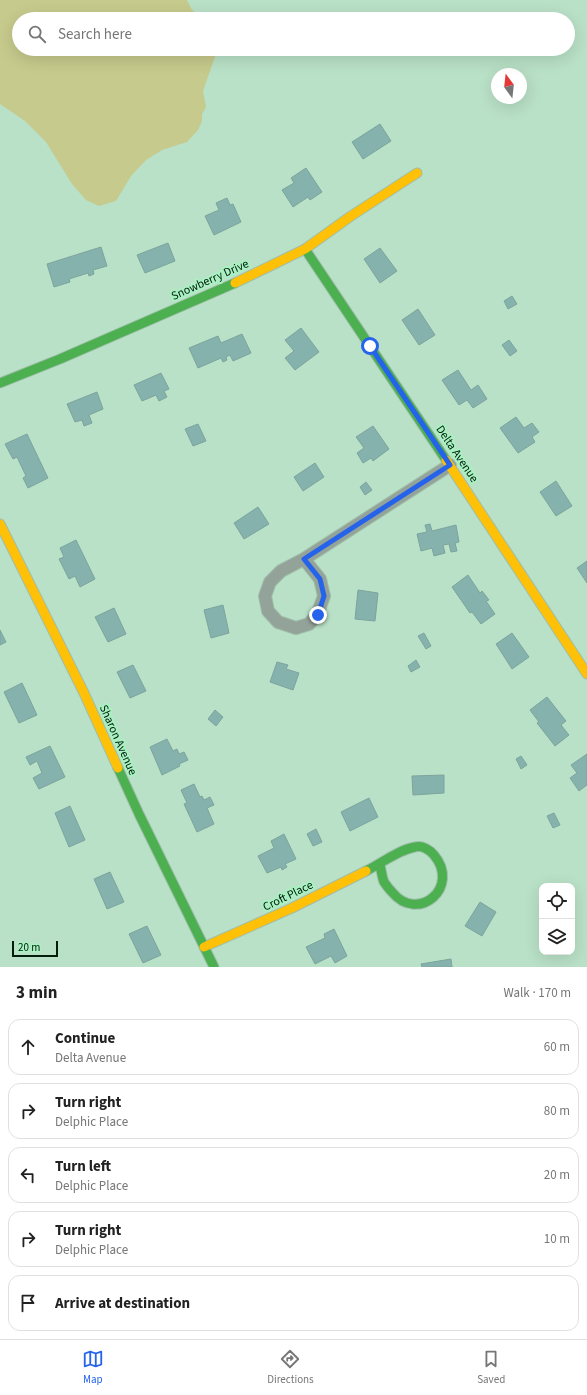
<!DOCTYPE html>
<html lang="en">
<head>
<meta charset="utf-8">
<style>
  :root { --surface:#fff; --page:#f6f6f6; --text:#222; --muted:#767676; --line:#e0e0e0; --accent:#2563eb }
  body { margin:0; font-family:"Source Sans 3",sans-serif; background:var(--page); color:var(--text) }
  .controls { position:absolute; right:12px; bottom:12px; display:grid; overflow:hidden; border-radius:8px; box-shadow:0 4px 16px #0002 }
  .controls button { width:36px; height:36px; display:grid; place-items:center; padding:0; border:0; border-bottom:1px solid var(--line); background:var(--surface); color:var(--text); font:20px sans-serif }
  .compass { position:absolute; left:491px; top:68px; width:36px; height:36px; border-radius:50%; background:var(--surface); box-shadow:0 4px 16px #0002; rotate:345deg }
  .scale { position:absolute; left:12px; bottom:10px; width:46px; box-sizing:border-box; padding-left:4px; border:2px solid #011d0c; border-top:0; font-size:11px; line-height:14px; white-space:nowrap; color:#011d0c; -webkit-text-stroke:3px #a9f1c1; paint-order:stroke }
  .stop { position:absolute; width:12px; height:12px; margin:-9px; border:3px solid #2563eb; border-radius:50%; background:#fff }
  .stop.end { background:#2563eb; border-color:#fff; box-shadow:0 1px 4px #0008 }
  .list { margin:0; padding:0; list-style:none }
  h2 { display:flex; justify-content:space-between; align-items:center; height:52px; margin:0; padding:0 16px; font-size:17px }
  h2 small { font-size:13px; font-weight:400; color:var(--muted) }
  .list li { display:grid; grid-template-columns:26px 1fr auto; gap:12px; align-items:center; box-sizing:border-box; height:56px; margin:0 8px 8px; padding:0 8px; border:1px solid var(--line); border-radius:12px }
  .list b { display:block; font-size:15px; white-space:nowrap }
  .list p { margin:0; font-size:13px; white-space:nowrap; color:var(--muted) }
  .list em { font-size:13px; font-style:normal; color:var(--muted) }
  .icon { flex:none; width:22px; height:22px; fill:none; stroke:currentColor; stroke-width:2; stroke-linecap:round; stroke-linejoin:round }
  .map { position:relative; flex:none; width:587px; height:967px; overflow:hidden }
  .search { position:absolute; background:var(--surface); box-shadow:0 4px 16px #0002; left:12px; right:12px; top:12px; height:44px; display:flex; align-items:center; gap:10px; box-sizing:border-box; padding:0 14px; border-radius:22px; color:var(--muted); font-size:15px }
  .sheet { height:372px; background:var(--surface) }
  nav { display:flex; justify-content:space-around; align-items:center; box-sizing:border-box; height:56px; border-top:1px solid var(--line); background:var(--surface); font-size:11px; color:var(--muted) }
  nav a { display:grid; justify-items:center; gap:2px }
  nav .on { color:var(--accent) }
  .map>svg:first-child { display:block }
  .green { fill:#c6ca8c }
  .building { fill:#85b2ac; stroke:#7ca49d }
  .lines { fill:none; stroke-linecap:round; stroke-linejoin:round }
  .street-casing { stroke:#9fbeaa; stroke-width:14 }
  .fast-casing { stroke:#9fbeaa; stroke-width:11 }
  .slow-casing { stroke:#9fbeaa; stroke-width:11 }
  .street { stroke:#94a399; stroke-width:12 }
  .fast { stroke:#4caf50; stroke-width:9 }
  .slow { stroke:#ffc107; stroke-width:9 }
  .route { stroke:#2563eb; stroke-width:5 }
  .labels { text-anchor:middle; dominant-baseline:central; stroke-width:4; stroke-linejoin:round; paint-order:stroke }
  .street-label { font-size:12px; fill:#011d0c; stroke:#a9f1c1 }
</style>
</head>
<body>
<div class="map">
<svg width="587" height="967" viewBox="0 0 587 967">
  <rect width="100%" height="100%" fill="#b9e1c7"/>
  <!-- green -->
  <path class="green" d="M0 0H187L192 10 202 19H19V49H214L216 54 203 91 206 107 202 114V121L198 130 187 142 162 150 146 160 131 176 116 201 99 206 86 200 72 184 46 142 25 121 0 104Z"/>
  <!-- building -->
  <g class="building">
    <path d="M380 124 391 141 363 159 352 142Z"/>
    <path d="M306 168 322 192 310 200 308 197 293 207 282 190 294 183 291 178Z"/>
    <path d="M227 198 230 205 233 204 241 222 214 235 205 216 219 210 216 203Z"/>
    <path d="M168 243 175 261 145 273 137 255Z"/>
    <path d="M101 247 107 266 93 270 94 274 89 276 88 273 69 279 70 282 54 287 47 264Z"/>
    <path d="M380 248 397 271 380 283 364 259Z"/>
    <path d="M512 296 517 304 508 309 504 301Z"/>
    <path d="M418 309 435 335 419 345 402 320Z"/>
    <path d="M301 328 319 352 295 370 285 358 294 351 285 340Z"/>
    <path d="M242 334 251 353 233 361 230 355 226 357 227 360 223 362 221 358 198 368 189 348 218 336 221 343Z"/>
    <path d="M509 340 517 351 510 356 502 345Z"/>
    <path d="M458 370 471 390 478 385 487 399 473 408 467 400 459 405 442 380Z"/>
    <path d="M161 373 169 389 164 391 167 397 159 401 156 395 142 401 134 385Z"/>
    <path d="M97 392 103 409 89 415 92 423 84 426 82 420 75 422 67 404Z"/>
    <path d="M516 417 524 428 532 423 539 432 532 437 535 442 518 453 500 428Z"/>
    <path d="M198 424 206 441 193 446 185 429Z"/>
    <path d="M373 426 389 449 373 461 371 458 363 463 357 453 364 448 356 437Z"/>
    <path d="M27 434 48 478 28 488 23 478 26 476 17 457 13 459 5 444Z"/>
    <path d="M315 463 324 477 303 491 294 477Z"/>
    <path d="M556 481 572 506 556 516 540 492Z"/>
    <path d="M366 482 372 490 365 495 360 487Z"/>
    <path d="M258 507 269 524 244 539 234 523Z"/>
    <path d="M430 524 432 531 456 525 459 542 455 543 457 551 451 552 449 544 443 545 445 553 434 556 432 548 421 551 417 534 427 532 425 525Z"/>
    <path d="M76 540 95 579 80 587 75 576 69 579 59 559 64 557 60 548Z"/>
    <path d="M587 561V583L577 568Z"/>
    <path d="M468 575 480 593 482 591 489 600 486 601 495 614 481 624 472 612 470 613 452 587Z"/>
    <path d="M358 590 378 593 375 621 355 619Z"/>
    <path d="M223 605 229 633 211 638 204 610Z"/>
    <path d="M114 608 126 634 108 642 95 617Z"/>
    <path d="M0 630 6 642 0 645Z"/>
    <path d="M424 633 431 646 426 649 418 636Z"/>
    <path d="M512 633 529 657 512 669 496 644Z"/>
    <path d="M416 660 420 667 411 672 408 666Z"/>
    <path d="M277 662 288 665 286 669 299 673 293 690 270 682Z"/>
    <path d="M133 665 146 691 130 698 117 672Z"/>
    <path d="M22 683 37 715 19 723 4 692Z"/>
    <path d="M547 697 566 721 561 725 569 735 555 746 537 723 539 722 530 710Z"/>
    <path d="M215 710 223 717 216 726 208 719Z"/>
    <path d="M167 739 173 751 177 749 179 754 184 752 188 760 179 764 180 766 162 775 150 747Z"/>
    <path d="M50 746 65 777 39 789 33 778 42 773 37 761 30 765 26 757Z"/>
    <path d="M587 754V785L579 791 570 778 577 773 571 765Z"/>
    <path d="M521 756 527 765 521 769 516 759Z"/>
    <path d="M444 775V793L413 795 412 776Z"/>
    <path d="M194 784 200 797 202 796 204 800 210 797 214 805 207 808 214 824 197 832 184 804 187 803 181 790Z"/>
    <path d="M369 798 378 817 350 831 341 812Z"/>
    <path d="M70 806 85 840 69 847 55 813Z"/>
    <path d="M554 813 560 825 553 828 547 816Z"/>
    <path d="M316 829 322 842 313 846 307 834Z"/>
    <path d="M284 834 296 859 285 864 287 867 282 870 281 867 267 873 258 856 274 848 271 841Z"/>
    <path d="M110 872 124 902 107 909 94 879Z"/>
    <path d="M480 902 496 912 482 936 465 926Z"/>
    <path d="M147 926 161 955 143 963 129 934Z"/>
    <path d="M334 929 347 956 335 963 331 956 315 964 306 947 325 938 324 934Z"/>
    <path d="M451 959 452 967H422L421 964Z"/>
  </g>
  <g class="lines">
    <!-- street casing -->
    <g class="street-casing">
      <path id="street" d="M304 559 320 579 324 596 317 615 309 624 296 628 278 622 268 611 265 596 270 582 281 571 304 559 450 465"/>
    </g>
    <!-- fast casing -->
    <g class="fast-casing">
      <g id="fast">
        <path d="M305 249 446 460"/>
        <path d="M0 383 60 359 235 283"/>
        <path d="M118 768 139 814 214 967"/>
        <path d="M366 871C382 863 398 850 415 847 422 845 430 850 434 855 461 887 418 924 392 892 389 889 386 885 384 882 382 877 381 870 380 864"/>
      </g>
    </g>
    <!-- slow casing -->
    <g class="slow-casing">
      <g id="slow">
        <path d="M235 283 305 249 351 216 417 173"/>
        <path d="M446 460 587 674"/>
        <path d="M0 524 84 693 118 768"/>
        <path d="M204 947 292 908 366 871"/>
      </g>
    </g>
    <!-- street -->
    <use href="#street" class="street"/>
    <!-- fast -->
    <use href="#fast" class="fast"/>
    <!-- slow -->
    <use href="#slow" class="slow"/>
  </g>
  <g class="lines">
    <!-- route -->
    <path class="route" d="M318 615 324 596 320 579 304 559 450 465 370 346"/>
  </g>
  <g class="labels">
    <!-- street labels -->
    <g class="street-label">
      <text transform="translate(210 280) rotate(-24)">Snowberry Drive</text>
      <text transform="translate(457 454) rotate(56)">Delta Avenue</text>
      <text transform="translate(118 740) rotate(66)">Sharon Avenue</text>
      <text transform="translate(288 896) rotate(-26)">Croft Place</text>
    </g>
  </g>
</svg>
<div class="controls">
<button><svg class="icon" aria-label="locate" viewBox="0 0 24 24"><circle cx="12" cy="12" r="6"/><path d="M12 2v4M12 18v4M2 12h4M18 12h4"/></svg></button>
<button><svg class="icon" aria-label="layers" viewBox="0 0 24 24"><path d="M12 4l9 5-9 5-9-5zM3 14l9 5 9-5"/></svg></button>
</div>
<svg class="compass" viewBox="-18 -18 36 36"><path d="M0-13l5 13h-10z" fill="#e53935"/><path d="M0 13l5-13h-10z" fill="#767676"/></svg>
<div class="scale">20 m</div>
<div class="stop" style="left:370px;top:346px"></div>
<div class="stop end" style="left:318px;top:615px"></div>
<div class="search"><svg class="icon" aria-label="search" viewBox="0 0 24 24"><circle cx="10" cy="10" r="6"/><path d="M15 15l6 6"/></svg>Search here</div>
</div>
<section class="sheet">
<h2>3 min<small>Walk · 170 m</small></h2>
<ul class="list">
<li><svg class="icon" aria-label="ahead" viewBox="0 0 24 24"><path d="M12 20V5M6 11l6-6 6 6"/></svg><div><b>Continue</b><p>Delta Avenue</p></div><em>60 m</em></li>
<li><svg class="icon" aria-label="right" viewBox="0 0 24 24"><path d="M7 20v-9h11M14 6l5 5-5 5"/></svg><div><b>Turn right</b><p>Delphic Place</p></div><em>80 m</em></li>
<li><svg class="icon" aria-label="left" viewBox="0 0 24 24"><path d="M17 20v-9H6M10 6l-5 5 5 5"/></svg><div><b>Turn left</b><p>Delphic Place</p></div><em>20 m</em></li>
<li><svg class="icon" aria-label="right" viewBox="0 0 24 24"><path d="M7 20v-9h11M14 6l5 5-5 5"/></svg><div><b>Turn right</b><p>Delphic Place</p></div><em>10 m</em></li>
<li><svg class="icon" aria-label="arrive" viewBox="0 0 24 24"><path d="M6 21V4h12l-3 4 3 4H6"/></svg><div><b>Arrive at destination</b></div></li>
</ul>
</section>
<nav>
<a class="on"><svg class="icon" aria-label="map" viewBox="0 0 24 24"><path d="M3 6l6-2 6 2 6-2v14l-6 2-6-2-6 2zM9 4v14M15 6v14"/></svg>Map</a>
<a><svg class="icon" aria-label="directions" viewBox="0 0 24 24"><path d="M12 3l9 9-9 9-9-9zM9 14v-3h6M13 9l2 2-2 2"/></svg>Directions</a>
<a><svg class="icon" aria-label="saved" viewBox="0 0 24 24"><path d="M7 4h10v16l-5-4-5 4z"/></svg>Saved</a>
</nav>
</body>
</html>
